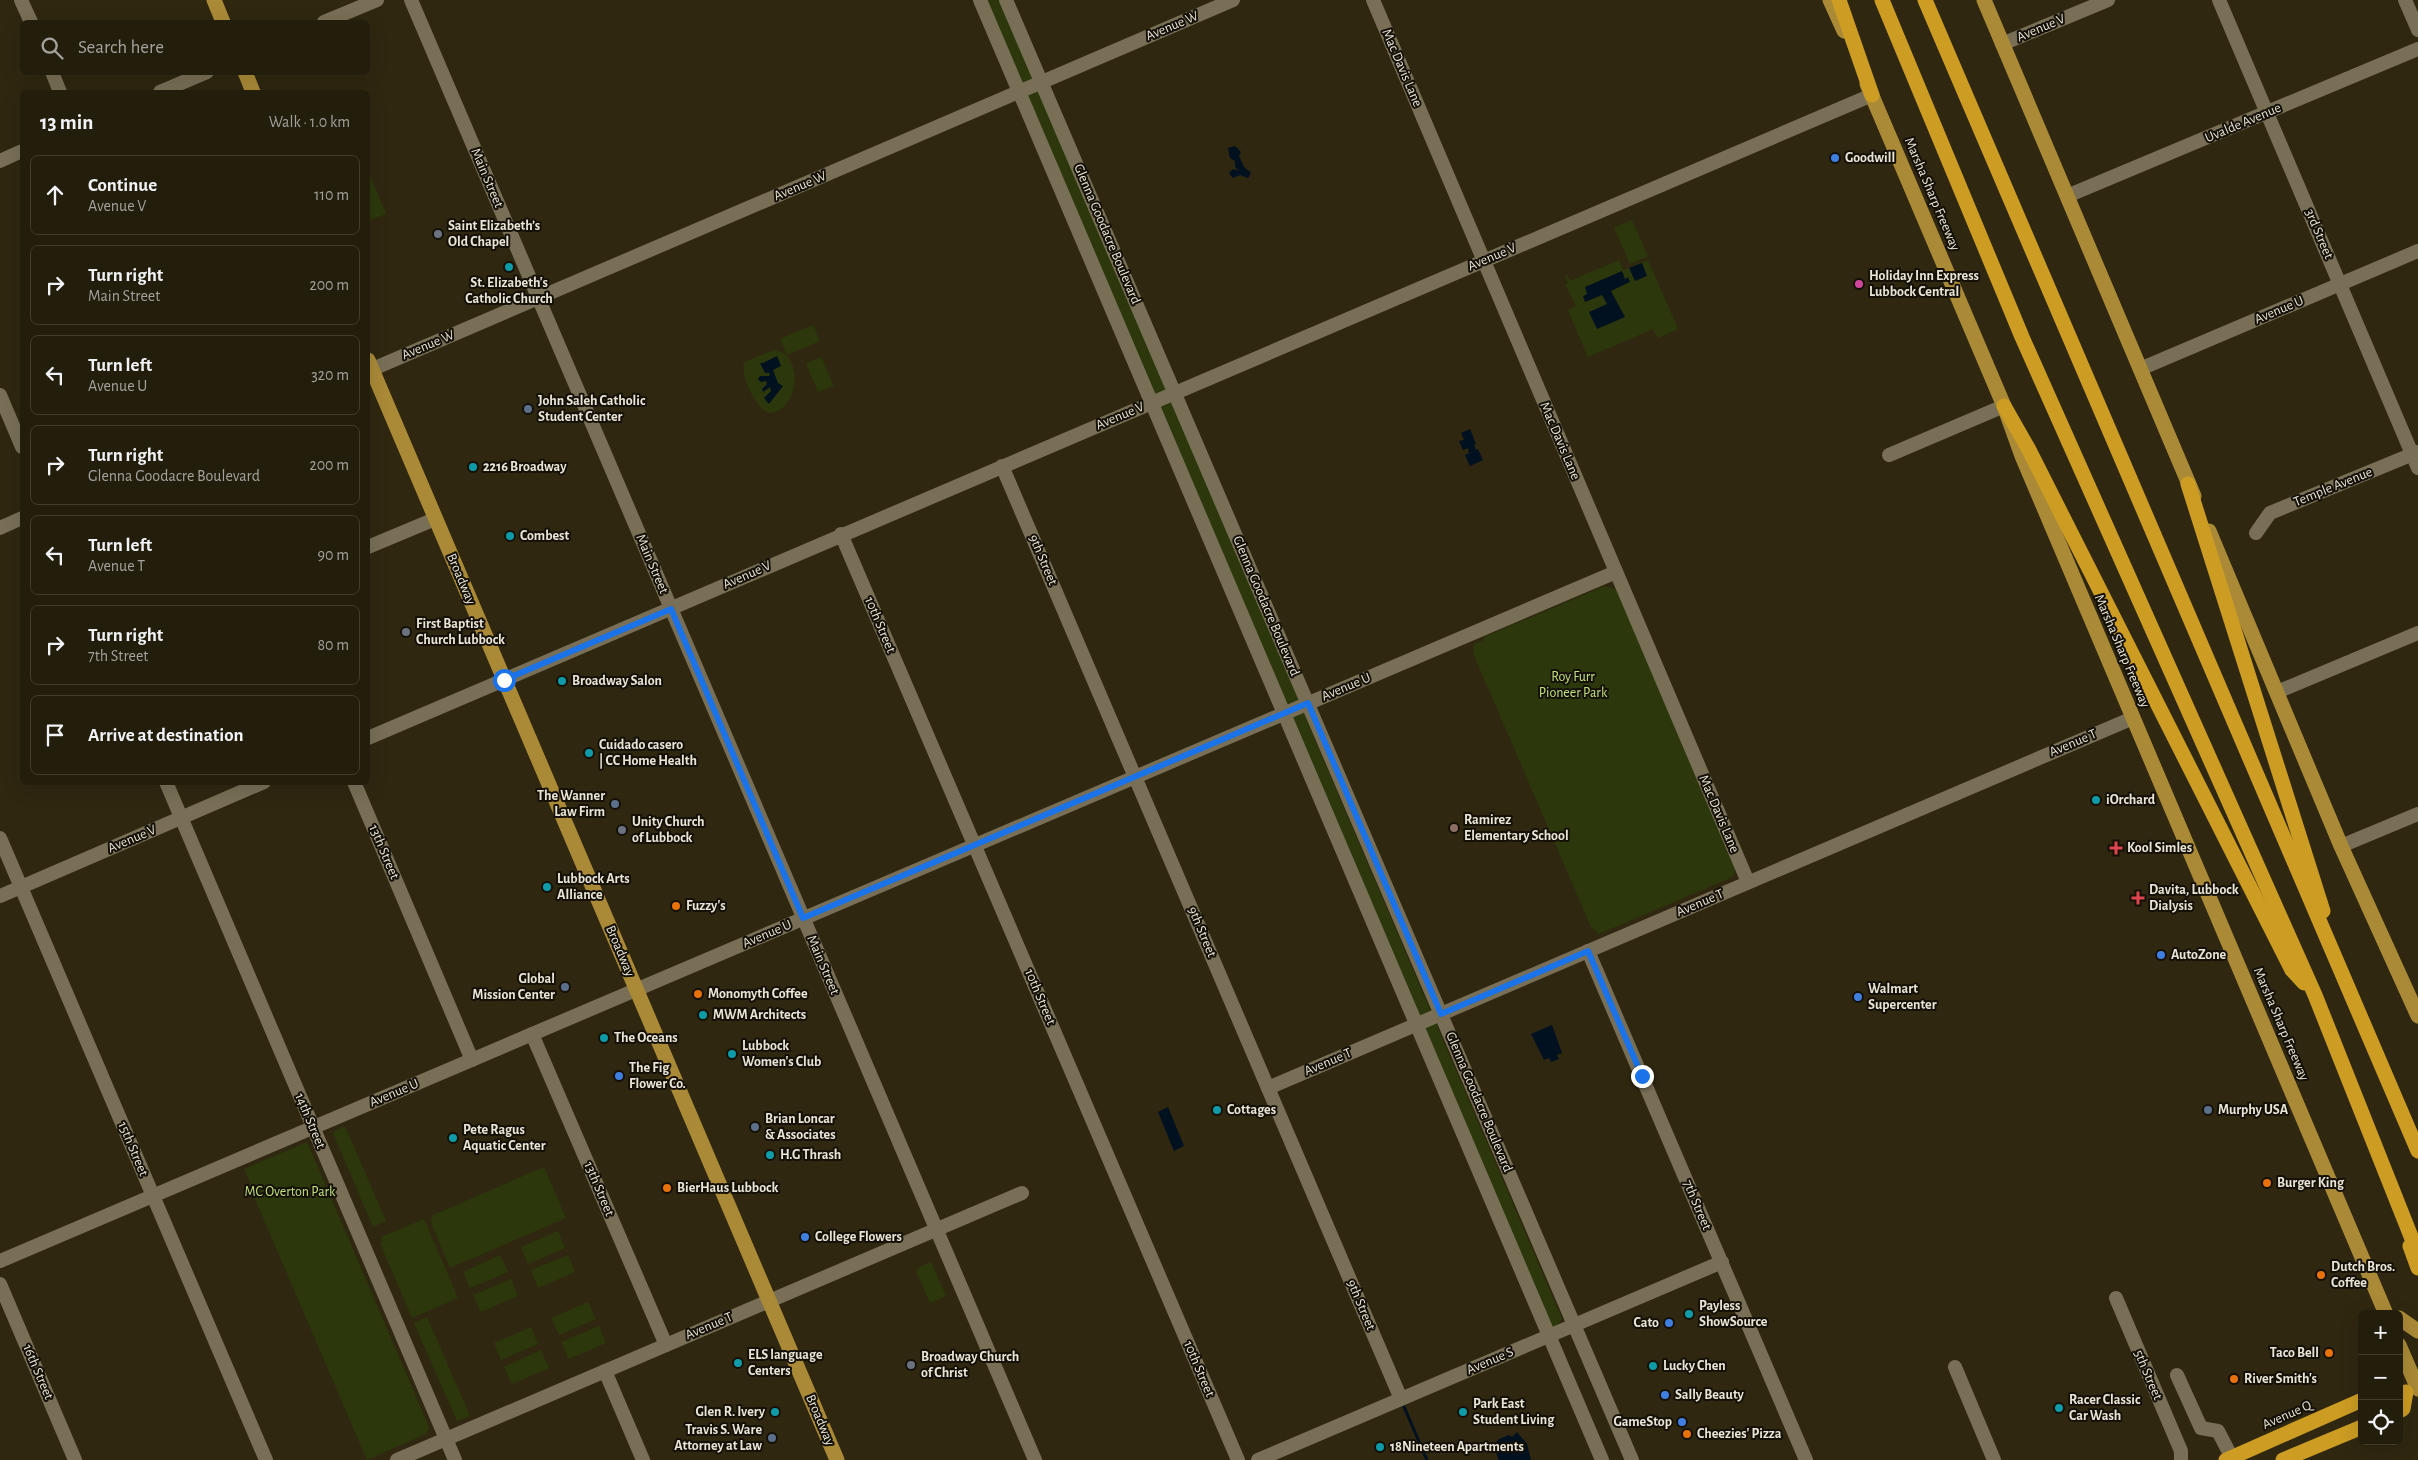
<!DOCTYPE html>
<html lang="en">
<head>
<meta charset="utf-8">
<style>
  :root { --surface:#231d0c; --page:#2b2615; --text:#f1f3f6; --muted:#a3a29d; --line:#403b2d }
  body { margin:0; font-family:"Alegreya Sans",sans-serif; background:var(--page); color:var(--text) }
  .controls { position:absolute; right:15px; bottom:15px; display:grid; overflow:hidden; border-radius:8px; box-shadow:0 5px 20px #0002 }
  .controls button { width:45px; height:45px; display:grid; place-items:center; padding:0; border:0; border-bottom:1px solid var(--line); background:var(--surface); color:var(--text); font:25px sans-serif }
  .stop { position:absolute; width:15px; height:15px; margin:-11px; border:4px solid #1a73e8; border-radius:50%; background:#fff }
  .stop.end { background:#1a73e8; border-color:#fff; box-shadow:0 1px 5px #0008 }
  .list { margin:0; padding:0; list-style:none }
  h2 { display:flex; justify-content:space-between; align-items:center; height:65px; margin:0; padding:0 20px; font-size:21px }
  h2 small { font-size:16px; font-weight:400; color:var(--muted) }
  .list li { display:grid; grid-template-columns:32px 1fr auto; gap:15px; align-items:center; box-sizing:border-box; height:80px; margin:0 10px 10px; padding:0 10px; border:1px solid var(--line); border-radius:8px }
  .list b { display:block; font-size:19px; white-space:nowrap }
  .list p { margin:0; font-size:16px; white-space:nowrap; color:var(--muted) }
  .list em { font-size:16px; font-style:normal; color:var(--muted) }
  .icon { flex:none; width:28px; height:28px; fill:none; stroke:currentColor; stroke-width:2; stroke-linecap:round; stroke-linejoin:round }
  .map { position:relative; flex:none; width:2418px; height:1460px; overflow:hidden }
  .search { position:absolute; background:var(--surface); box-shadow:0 5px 20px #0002; left:20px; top:20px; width:350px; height:55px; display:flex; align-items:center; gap:12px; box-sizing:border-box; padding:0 18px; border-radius:8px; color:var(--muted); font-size:19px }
  .panel { position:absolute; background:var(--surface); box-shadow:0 5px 20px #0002; left:20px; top:90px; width:350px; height:695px; border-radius:8px }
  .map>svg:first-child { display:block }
  .green { fill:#2c380c }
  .water { fill:#011120 }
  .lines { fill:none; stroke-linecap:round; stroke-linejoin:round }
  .stream { stroke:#011120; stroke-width:3 }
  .minor { stroke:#786f56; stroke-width:14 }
  .major { stroke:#aa8a37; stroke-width:15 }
  .highway { stroke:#cc9c23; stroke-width:15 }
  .route { stroke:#1a73e8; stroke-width:6 }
  .shop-dot { fill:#3f7fe0; stroke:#141007; stroke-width:2 }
  .worship-dot { fill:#6b7280; stroke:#141007; stroke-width:2 }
  .culture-dot { fill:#0f9aa8; stroke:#141007; stroke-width:2 }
  .hotel-dot { fill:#d1479c; stroke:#141007; stroke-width:2 }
  .service-dot { fill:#5c6f8a; stroke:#141007; stroke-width:2 }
  .education-dot { fill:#8d6e63; stroke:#141007; stroke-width:2 }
  .health-dot { fill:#e0444e; stroke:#141007; stroke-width:2 }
  .food-dot { fill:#e8710a; stroke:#141007; stroke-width:2 }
  .labels { text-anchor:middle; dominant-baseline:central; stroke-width:4; stroke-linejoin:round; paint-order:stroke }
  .street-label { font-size:14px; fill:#e9e4d6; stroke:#141007 }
  .poi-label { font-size:14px; font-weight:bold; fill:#e9e4d6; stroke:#141007; text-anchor:start }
  .park-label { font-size:14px; fill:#c1e17d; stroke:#141007 }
</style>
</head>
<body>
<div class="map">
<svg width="2418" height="1460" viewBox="0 0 2418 1460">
  <rect width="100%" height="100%" fill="#2f2710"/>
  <!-- green -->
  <g class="green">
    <path d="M986 0H1003L1295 682 1312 733 1562 1319 1555 1328H1552Z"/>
    <path d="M368 170 386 214 368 221Z"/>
    <path d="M1632 220 1648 256 1630 264 1614 228Z"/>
    <path d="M1619 260 1623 270 1648 260 1678 329 1658 338 1653 329 1588 357 1568 310 1576 306 1565 284 1568 283 1565 275H1567L1570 281Z"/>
    <path d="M813 325 820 341 787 355 780 339Z"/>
    <path d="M774 350C804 353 800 409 770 413 756 410 740 376 744 362Z"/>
    <path d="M821 357 834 386 818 392 806 364Z"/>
    <path d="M1605 586 1617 590 1735 869 1734 875 1728 879 1599 934 1591 927 1473 653 1474 644 1483 641 1484 637Z"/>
    <path d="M345 1126 386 1221 373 1227 333 1133 334 1131Z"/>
    <path d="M307 1142 429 1427 426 1434 367 1460 249 1185 251 1184 244 1169Z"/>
    <path d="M544 1167 566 1218 450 1268 430 1220 433 1219 431 1216Z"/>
    <path d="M424 1219 458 1298 412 1318 380 1243 383 1242 381 1237Z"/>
    <path d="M558 1231 565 1248 528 1264 521 1247Z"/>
    <path d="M500 1255 508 1272 470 1288 463 1272Z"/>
    <path d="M568 1255 575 1272 538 1288 531 1270Z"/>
    <path d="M931 1262 946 1296 930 1303 916 1271 920 1267Z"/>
    <path d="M511 1279 518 1296 481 1312 473 1295Z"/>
    <path d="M588 1302 596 1319 559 1335 551 1318Z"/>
    <path d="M427 1317 470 1416 457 1421 414 1323Z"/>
    <path d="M599 1326 606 1343 569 1359 561 1342Z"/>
    <path d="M531 1327 538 1344 501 1360 494 1343Z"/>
    <path d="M541 1350 549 1368 512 1384 504 1367Z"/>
  </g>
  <!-- water -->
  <g class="water">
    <path d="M1235 146 1241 152 1239 156 1244 167 1251 173 1248 178 1240 175 1233 178 1229 173 1233 169 1239 171 1235 167V161L1230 158 1228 148Z"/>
    <path d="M1642 263 1647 276 1635 281 1629 268Z"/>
    <path d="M1622 271 1625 279 1628 277 1630 282 1611 291 1625 317 1597 329 1589 312 1607 304 1602 295 1585 302 1583 296 1587 294 1585 287Z"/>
    <path d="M777 356 781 366 773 370 778 383 783 386 769 404 764 398 771 391 770 387 763 392 762 389 767 384 766 381 761 382 758 379 760 376H769L770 373H765L760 363H763Z"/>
    <path d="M1470 429 1476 444 1474 445 1476 450 1478 449 1483 460 1470 466 1465 455 1469 453 1468 448 1463 450 1459 441 1464 440 1461 433Z"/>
    <path d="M1552 1025 1562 1053 1557 1055 1559 1059 1551 1062 1549 1058 1544 1060 1531 1034Z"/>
    <path d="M1168 1107 1184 1146 1174 1151 1158 1112Z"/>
    <path d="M1517 1432 1527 1444 1531 1460H1499L1493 1446 1499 1439 1509 1435 1512 1437Z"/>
  </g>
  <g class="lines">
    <!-- stream -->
    <path class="stream" d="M1402 1402 1427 1460"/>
    <!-- minor -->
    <g class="minor">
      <path d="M21 0 31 22"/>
      <path d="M411 0 1035 1460"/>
      <path d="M980 0 1602 1460"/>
      <path d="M1006 0 1632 1460"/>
      <path d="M1373 0 1748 882"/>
      <path d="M2219 0 2418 468"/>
      <path d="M2405 0 2418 30"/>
      <path d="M324 22 377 0"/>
      <path d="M2002 44 2108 0"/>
      <path d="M52 72 60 92"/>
      <path d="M160 92 207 72"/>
      <path d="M0 161 22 151"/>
      <path d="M2067 196 2418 49"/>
      <path d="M2140 369 2418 251"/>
      <path d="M368 371 1233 0"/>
      <path d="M0 395 22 447"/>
      <path d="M1889 455 2004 406"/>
      <path d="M1002 466 1401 1399"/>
      <path d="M0 528 22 518"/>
      <path d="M2256 533 2270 513 2418 452"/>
      <path d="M841 534 1238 1460"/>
      <path d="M368 547 435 519"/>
      <path d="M2277 692 2418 633"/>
      <path d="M368 738 1872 95"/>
      <path d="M166 782 455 1460"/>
      <path d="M354 782 472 1060"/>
      <path d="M0 838 266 1460"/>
      <path d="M2341 846 2418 814"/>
      <path d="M0 896 264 782"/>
      <path d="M1588 951 1806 1460"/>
      <path d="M532 1034 666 1345"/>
      <path d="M1268 1088 2133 718"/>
      <path d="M0 1261 1616 572"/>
      <path d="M0 1284 75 1460"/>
      <path d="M2116 1298 2181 1451V1460"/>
      <path d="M1955 1367 1994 1460"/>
      <path d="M605 1371 643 1460"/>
      <path d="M2177 1375 2201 1428 2218 1431 2232 1458"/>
      <path d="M397 1460 1022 1193"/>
      <path d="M1258 1460 1722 1262"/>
    </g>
    <!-- major -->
    <g class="major">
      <path d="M214 0 223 22"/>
      <path d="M1830 0 1844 31"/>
      <path d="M1984 0 2194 496"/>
      <path d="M245 72 253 92"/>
      <path d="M1867 84 2004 406 2022 456 2386 1314"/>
      <path d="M368 360 837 1460"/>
      <path d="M2209 531 2341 846 2418 1016"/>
      <path d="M2399 1318 2418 1331"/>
      <path d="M2399 1345 2418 1389"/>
    </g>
    <!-- highway -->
    <g class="highway">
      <path d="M1839 0 1872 95"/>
      <path d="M1882 0 2022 337 2315 995 2418 1254"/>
      <path d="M1925 0 2418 1151"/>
      <path d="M2004 406 2028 448 2292 970 2304 983"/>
      <path d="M2188 484 2323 911"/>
      <path d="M2410 1246 2418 1268"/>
      <path d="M2399 1411 2403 1409 2406 1392"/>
      <path d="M2226 1460 2362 1400"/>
      <path d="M2283 1460 2362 1427"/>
    </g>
  </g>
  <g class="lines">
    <!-- route -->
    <path class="route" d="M504 680 671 609 803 918 1308 703 1441 1014 1588 951 1642 1076"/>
  </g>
  <!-- markers -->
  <g class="shop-dot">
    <circle cx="1835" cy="158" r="5"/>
    <circle cx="2161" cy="955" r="5"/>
    <circle cx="1858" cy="997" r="5"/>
    <circle cx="619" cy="1076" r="5"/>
    <circle cx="805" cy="1237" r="5"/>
    <circle cx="1669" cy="1323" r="5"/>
    <circle cx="1665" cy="1395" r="5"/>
    <circle cx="1682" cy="1422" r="5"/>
  </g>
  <g class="worship-dot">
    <circle cx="438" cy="234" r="5"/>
    <circle cx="406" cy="632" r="5"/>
    <circle cx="622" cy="830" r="5"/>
    <circle cx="911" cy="1365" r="5"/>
  </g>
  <g class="culture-dot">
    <circle cx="509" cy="267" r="5"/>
    <circle cx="473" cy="467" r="5"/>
    <circle cx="510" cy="536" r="5"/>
    <circle cx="562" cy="681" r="5"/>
    <circle cx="589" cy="753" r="5"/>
    <circle cx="2096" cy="800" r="5"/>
    <circle cx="547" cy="887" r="5"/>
    <circle cx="703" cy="1015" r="5"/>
    <circle cx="604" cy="1038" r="5"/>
    <circle cx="732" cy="1054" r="5"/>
    <circle cx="1217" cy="1110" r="5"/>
    <circle cx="453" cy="1138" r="5"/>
    <circle cx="770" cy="1155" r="5"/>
    <circle cx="1689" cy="1314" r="5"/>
    <circle cx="738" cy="1363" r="5"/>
    <circle cx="1653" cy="1366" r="5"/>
    <circle cx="2059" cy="1408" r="5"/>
    <circle cx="775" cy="1412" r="5"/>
    <circle cx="1463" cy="1412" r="5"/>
    <circle cx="1380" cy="1447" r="5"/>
  </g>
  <circle class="hotel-dot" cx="1859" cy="284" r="5"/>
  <g class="service-dot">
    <circle cx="528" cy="409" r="5"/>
    <circle cx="615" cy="804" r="5"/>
    <circle cx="565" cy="987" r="5"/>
    <circle cx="2208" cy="1110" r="5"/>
    <circle cx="755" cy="1127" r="5"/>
    <circle cx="772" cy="1438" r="5"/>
  </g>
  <circle class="education-dot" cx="1454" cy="828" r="5"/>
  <g class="health-dot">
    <path d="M2113.5 840.5h5v5h5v5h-5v5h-5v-5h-5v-5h5z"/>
    <path d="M2135.5 890.5h5v5h5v5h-5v5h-5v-5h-5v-5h5z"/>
  </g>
  <g class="food-dot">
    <circle cx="676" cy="906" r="5"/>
    <circle cx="698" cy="994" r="5"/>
    <circle cx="2267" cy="1183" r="5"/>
    <circle cx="667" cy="1188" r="5"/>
    <circle cx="2321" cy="1275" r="5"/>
    <circle cx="2329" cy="1353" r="5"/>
    <circle cx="2234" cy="1379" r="5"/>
    <circle cx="1687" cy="1434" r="5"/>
  </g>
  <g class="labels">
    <!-- street labels -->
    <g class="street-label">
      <text transform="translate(1172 26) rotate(-23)">Avenue W</text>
      <text transform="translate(2041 28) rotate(-23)">Avenue V</text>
      <text transform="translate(1402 68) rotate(67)">Mac Davis Lane</text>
      <text transform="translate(2243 123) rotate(-23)">Uvalde Avenue</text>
      <text transform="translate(487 178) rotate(67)">Main Street</text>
      <text transform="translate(800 186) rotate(-23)">Avenue W</text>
      <text transform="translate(1932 194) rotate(67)">Marsha Sharp Freeway</text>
      <text transform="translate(1107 234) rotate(67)">Glenna Goodacre Boulevard</text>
      <text transform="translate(2319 234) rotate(67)">3rd Street</text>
      <text transform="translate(1492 257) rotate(-23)">Avenue V</text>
      <text transform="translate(2279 310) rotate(-23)">Avenue U</text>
      <text transform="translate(428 345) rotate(-23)">Avenue W</text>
      <text transform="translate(1120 416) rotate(-23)">Avenue V</text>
      <text transform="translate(1560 441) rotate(67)">Mac Davis Lane</text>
      <text transform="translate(2333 487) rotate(-22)">Temple Avenue</text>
      <text transform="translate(1043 560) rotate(67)">9th Street</text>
      <text transform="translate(652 564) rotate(67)">Main Street</text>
      <text transform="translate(747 575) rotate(-24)">Avenue V</text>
      <text transform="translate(461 579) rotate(67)">Broadway</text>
      <text transform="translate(1266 606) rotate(67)">Glenna Goodacre Boulevard</text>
      <text transform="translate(880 625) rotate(67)">10th Street</text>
      <text transform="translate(2122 651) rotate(67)">Marsha Sharp Freeway</text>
      <text transform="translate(1346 687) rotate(-23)">Avenue U</text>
      <text transform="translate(2073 743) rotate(-23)">Avenue T</text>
      <text transform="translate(1719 814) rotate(67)">Mac Davis Lane</text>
      <text transform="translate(132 839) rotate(-23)">Avenue V</text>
      <text transform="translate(384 852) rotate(67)">13th Street</text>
      <text transform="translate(1700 903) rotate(-23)">Avenue T</text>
      <text transform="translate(1202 932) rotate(67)">9th Street</text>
      <text transform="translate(767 934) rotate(-23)">Avenue U</text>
      <text transform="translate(620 951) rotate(67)">Broadway</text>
      <text transform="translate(823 965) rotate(67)">Main Street</text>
      <text transform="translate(1040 997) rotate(67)">10th Street</text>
      <text transform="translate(2281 1024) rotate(67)">Marsha Sharp Freeway</text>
      <text transform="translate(1328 1062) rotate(-23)">Avenue T</text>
      <text transform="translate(394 1093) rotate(-23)">Avenue U</text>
      <text transform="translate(1479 1102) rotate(67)">Glenna Goodacre Boulevard</text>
      <text transform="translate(310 1121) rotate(67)">14th Street</text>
      <text transform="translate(133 1149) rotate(67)">15th Street</text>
      <text transform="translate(599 1189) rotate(67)">13th Street</text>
      <text transform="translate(1697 1205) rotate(67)">7th Street</text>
      <text transform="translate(1361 1305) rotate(67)">9th Street</text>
      <text transform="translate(709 1326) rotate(-23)">Avenue T</text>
      <text transform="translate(1490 1361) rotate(-23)">Avenue S</text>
      <text transform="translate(1199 1369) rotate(67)">10th Street</text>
      <text transform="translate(38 1372) rotate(67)">16th Street</text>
      <text transform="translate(2148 1375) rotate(67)">5th Street</text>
      <text transform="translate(2287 1415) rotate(-24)">Avenue Q</text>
      <text transform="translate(820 1420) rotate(67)">Broadway</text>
    </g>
    <!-- poi labels -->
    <g class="poi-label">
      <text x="1845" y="158">Goodwill</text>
      <text x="448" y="226">Saint Elizabeth’s<tspan x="448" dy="16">Old Chapel</tspan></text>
      <text x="1869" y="276">Holiday Inn Express<tspan x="1869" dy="16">Lubbock Central</tspan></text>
      <text x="509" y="283" text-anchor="middle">St. Elizabeth's<tspan x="509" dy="16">Catholic Church</tspan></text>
      <text x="538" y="401">John Saleh Catholic<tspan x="538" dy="16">Student Center</tspan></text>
      <text x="483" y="467">2216 Broadway</text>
      <text x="520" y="536">Combest</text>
      <text x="416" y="624">First Baptist<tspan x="416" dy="16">Church Lubbock</tspan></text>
      <text x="572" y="681">Broadway Salon</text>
      <text x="599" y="745">Cuidado casero<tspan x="599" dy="16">| CC Home Health</tspan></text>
      <text x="605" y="796" text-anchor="end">The Wanner<tspan x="605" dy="16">Law Firm</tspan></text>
      <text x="2106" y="800">iOrchard</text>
      <text x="1464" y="820">Ramirez<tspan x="1464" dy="16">Elementary School</tspan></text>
      <text x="632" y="822">Unity Church<tspan x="632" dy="16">of Lubbock</tspan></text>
      <text x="2127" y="848">Kool Simles</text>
      <text x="557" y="879">Lubbock Arts<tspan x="557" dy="16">Alliance</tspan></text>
      <text x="2149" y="890">Davita, Lubbock<tspan x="2149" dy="16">Dialysis</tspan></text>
      <text x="686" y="906">Fuzzy's</text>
      <text x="2171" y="955">AutoZone</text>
      <text x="555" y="979" text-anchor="end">Global<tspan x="555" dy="16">Mission Center</tspan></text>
      <text x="1868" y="989">Walmart<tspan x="1868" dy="16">Supercenter</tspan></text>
      <text x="708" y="994">Monomyth Coffee</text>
      <text x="713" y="1015">MWM Architects</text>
      <text x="614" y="1038">The Oceans</text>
      <text x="742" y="1046">Lubbock<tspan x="742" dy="16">Women's Club</tspan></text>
      <text x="629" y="1068">The Fig<tspan x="629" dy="16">Flower Co.</tspan></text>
      <text x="1227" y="1110">Cottages</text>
      <text x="2218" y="1110">Murphy USA</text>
      <text x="765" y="1119">Brian Loncar<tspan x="765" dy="16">&amp; Associates</tspan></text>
      <text x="463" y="1130">Pete Ragus<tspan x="463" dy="16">Aquatic Center</tspan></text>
      <text x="780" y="1155">H.G Thrash</text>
      <text x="2277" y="1183">Burger King</text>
      <text x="677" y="1188">BierHaus Lubbock</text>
      <text x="815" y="1237">College Flowers</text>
      <text x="2331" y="1267">Dutch Bros.<tspan x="2331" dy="16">Coffee</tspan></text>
      <text x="1699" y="1306">Payless<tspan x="1699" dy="16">ShowSource</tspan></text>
      <text x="1659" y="1323" text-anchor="end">Cato</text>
      <text x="2319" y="1353" text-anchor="end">Taco Bell</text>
      <text x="748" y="1355">ELS language<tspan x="748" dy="16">Centers</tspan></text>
      <text x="921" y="1357">Broadway Church<tspan x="921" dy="16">of Christ</tspan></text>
      <text x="1663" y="1366">Lucky Chen</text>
      <text x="2244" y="1379">River Smith's</text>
      <text x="1675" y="1395">Sally Beauty</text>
      <text x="2069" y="1400">Racer Classic<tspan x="2069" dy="16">Car Wash</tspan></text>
      <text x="1473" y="1404">Park East<tspan x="1473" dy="16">Student Living</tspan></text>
      <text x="765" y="1412" text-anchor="end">Glen R. Ivery</text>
      <text x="1672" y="1422" text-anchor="end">GameStop</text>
      <text x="762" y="1430" text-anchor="end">Travis S. Ware<tspan x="762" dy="16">Attorney at Law</tspan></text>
      <text x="1697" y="1434">Cheezies' Pizza</text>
      <text x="1390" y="1447">18Nineteen Apartments</text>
    </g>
    <!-- park labels -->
    <g class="park-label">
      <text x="1573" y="677">Roy Furr<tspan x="1573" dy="16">Pioneer Park</tspan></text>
      <text x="290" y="1192">MC Overton Park</text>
    </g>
  </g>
</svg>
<div class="controls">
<button>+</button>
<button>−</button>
<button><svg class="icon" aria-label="locate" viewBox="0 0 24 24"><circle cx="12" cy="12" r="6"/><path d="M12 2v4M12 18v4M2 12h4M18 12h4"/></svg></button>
</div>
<div class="stop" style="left:504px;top:680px"></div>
<div class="stop end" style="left:1642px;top:1076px"></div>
<div class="search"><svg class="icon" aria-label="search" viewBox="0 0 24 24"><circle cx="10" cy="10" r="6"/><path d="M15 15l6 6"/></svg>Search here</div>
<section class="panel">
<h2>13 min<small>Walk · 1.0 km</small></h2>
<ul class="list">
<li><svg class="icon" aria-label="ahead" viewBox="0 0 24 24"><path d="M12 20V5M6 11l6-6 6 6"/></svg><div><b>Continue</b><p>Avenue V</p></div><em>110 m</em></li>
<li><svg class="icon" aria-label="right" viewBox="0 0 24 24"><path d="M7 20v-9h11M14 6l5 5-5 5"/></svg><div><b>Turn right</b><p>Main Street</p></div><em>200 m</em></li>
<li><svg class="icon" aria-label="left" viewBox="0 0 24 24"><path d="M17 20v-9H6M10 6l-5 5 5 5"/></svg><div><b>Turn left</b><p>Avenue U</p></div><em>320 m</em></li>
<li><svg class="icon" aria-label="right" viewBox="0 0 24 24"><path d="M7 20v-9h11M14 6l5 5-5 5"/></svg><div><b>Turn right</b><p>Glenna Goodacre Boulevard</p></div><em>200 m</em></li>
<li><svg class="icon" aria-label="left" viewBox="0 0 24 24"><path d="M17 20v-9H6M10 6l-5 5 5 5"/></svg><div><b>Turn left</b><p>Avenue T</p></div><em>90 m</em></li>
<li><svg class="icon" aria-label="right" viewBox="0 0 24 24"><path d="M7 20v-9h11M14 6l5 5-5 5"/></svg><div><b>Turn right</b><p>7th Street</p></div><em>80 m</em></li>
<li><svg class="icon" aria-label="arrive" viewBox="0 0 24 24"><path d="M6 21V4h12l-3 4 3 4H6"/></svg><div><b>Arrive at destination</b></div></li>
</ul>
</section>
</div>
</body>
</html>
